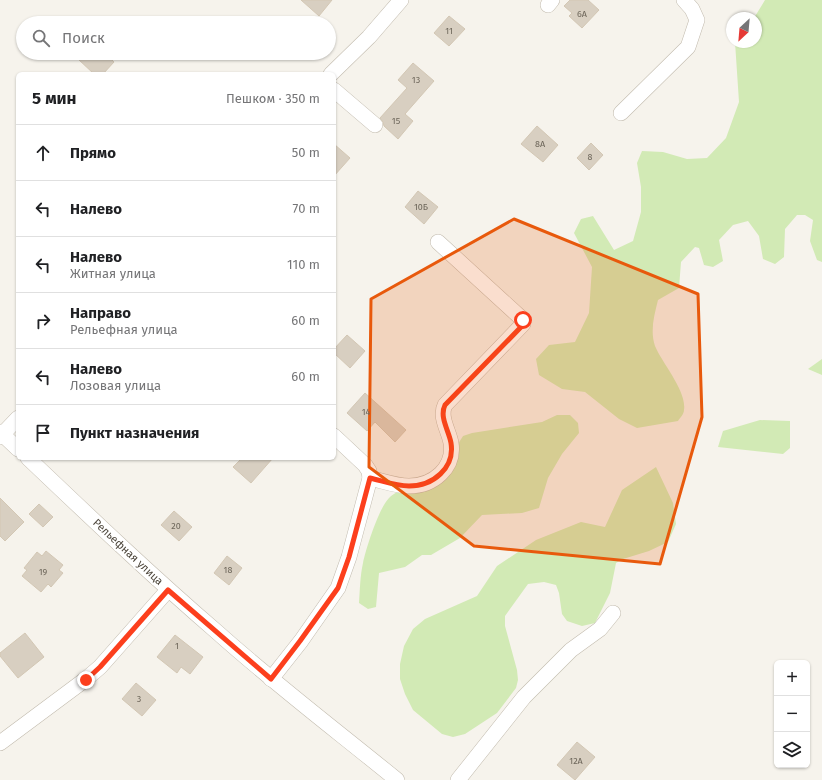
<!DOCTYPE html>
<html lang="ru">
<head>
<meta charset="utf-8">
<style>
  :root { --surface:#fff; --page:#f2f2f2; --text:#202124; --muted:#757577; --line:#e0e0e0 }
  body { margin:0; font-family:"Fira Sans",sans-serif; background:var(--page); color:var(--text) }
  .controls { position:absolute; right:12px; bottom:12px; display:grid; overflow:hidden; border-radius:6px; box-shadow:0 1px 3px #0004 }
  .controls button { width:36px; height:36px; display:grid; place-items:center; padding:0; border:0; border-bottom:1px solid var(--line); background:var(--surface); color:var(--text); font:20px sans-serif }
  .compass { position:absolute; left:726px; top:12px; width:36px; height:36px; border-radius:50%; background:var(--surface); box-shadow:0 1px 3px #0004; rotate:206deg }
  .stop { position:absolute; width:12px; height:12px; margin:-9px; border:3px solid #fc3f1d; border-radius:50%; background:#fff }
  .stop.end { background:#fc3f1d; border-color:#fff; box-shadow:0 1px 4px #0008 }
  .list { margin:0; padding:0; list-style:none }
  h2 { display:flex; justify-content:space-between; align-items:center; height:52px; margin:0; padding:0 16px; font-size:17px }
  h2 small { font-size:13px; font-weight:400; color:var(--muted) }
  .list li { display:grid; grid-template-columns:26px 1fr auto; gap:12px; align-items:center; box-sizing:border-box; height:56px; padding:0 16px; border-top:1px solid var(--line) }
  .list b { display:block; font-size:15px; white-space:nowrap }
  .list p { margin:0; font-size:13px; white-space:nowrap; color:var(--muted) }
  .list em { font-size:13px; font-style:normal; color:var(--muted) }
  .icon { flex:none; width:22px; height:22px; fill:none; stroke:currentColor; stroke-width:2; stroke-linecap:round; stroke-linejoin:round }
  .map { position:relative; flex:none; width:822px; height:780px; overflow:hidden }
  .search { position:absolute; background:var(--surface); box-shadow:0 1px 3px #0004; left:16px; top:16px; width:320px; height:44px; display:flex; align-items:center; gap:10px; box-sizing:border-box; padding:0 14px; border-radius:22px; color:var(--muted); font-size:15px }
  .panel { position:absolute; background:var(--surface); box-shadow:0 1px 3px #0004; left:16px; top:72px; width:320px; height:388px; border-radius:6px }
  .map>svg:first-child { display:block }
  .green { fill:#d2eab5 }
  .building { fill:#d8cfc1; stroke:#d3c7b4 }
  .lines { fill:none; stroke-linecap:round; stroke-linejoin:round }
  .minor-casing { stroke:#c2bbae; stroke-width:16 }
  .minor { stroke:#fff; stroke-width:15 }
  .route { stroke:#fc3f1d; stroke-width:5 }
  .marked { fill:#e8590c; fill-opacity:0.2; stroke:#e8590c; stroke-width:3; stroke-linejoin:round }
  .labels { text-anchor:middle; dominant-baseline:central; stroke-width:4; stroke-linejoin:round; paint-order:stroke }
  .number-label { font-size:9px; fill:#6e675b }
  .street-label { font-size:11px; fill:#4b4439; stroke:#fff }
</style>
</head>
<body>
<div class="map">
<svg width="822" height="780" viewBox="0 0 822 780">
  <rect width="100%" height="100%" fill="#f6f3ec"/>
  <!-- green -->
  <g class="green">
    <path d="M765 0H822V262L817 260 810 241 813 220 805 215H797L785 229 784 257 775 264 763 259 759 236 748 221 733 225 719 240 723 261 713 267 704 265 699 248 695 247 681 262 679 288 658 300C654 316 650 331 655 346 662 363 687 391 684 410 684 414 680 418 678 421L637 428 619 419 585 392 562 389 539 375 536 359 549 345 575 342 589 313 592 267 574 233 581 219 593 216 614 250 633 241 641 212V187L637 163 642 151 663 152 687 159 707 158 726 138 739 102 735 42H756V18H754Z"/>
    <path d="M822 359V375L808 369Z"/>
    <path d="M557 415H570L578 423 579 433 562 454 548 478 539 508 522 513 482 515 460 538 431 555H422L405 567 379 573 376 607 368 609 359 603C360 590 360 576 363 563 366 548 379 508 389 498 399 488 439 474 454 468L458 457V444L463 436 472 433 542 422Z"/>
    <path d="M760 420 790 421V448L783 454 718 447 723 431Z"/>
    <path d="M656 467 673 503 676 524 668 542 649 551 623 559 616 563 610 593 595 623 582 626 567 621 562 614 559 593 556 585 544 582 528 584 505 616V626L517 670 518 680 516 688 497 713 465 734 453 737 442 734 413 710 405 694 400 679V664L404 646 413 629 425 619 477 596 497 566 536 540 581 522 605 527 622 490Z"/>
  </g>
  <!-- building -->
  <g class="building">
    <path d="M301 0H332L319 16Z"/>
    <path d="M570 0H588L599 10 582 28 569 16 572 13 564 6Z"/>
    <path d="M449 16 465 29 449 46 434 33Z"/>
    <path d="M84 53H105L114 62 103 74H94L78 59Z"/>
    <path d="M413 63 434 81 405 114 413 121 398 139 384 126 383 122 380 118 407 88 398 80Z"/>
    <path d="M537 126 558 145 543 162 521 144Z"/>
    <path d="M591 143 603 155 589 170 577 158Z"/>
    <path d="M334 144 350 158 334 176Z"/>
    <path d="M418 191 438 207 424 224 405 207Z"/>
    <path d="M347 335 365 351 350 368 334 353V349Z"/>
    <path d="M365 393 406 430 395 442 375 422 367 431 347 413Z"/>
    <path d="M242 458H273L251 483 233 467Z"/>
    <path d="M0 498 24 522 5 541 0 536Z"/>
    <path d="M39 504 53 517 43 527 29 514Z"/>
    <path d="M174 511 192 527 179 541 161 525Z"/>
    <path d="M46 551 63 565 59 570 63 573 51 587 48 584 41 592 22 576 27 570 24 568 37 552 42 556Z"/>
    <path d="M227 556 242 568 229 585 214 573Z"/>
    <path d="M25 633 44 657 18 678 0 656V653Z"/>
    <path d="M175 635 203 657 190 674 181 667 177 673 157 657Z"/>
    <path d="M136 683 156 700 142 716 122 699Z"/>
    <path d="M577 742 595 757 575 780 557 765Z"/>
  </g>
  <g class="lines">
    <!-- minor casing -->
    <g class="minor-casing">
      <g id="minor">
        <path d="M548 5 552 0"/>
        <path d="M331 74 369 37 401 0"/>
        <path d="M334 90 375 125"/>
        <path d="M621 113 688 47 697 20 692 9 684 0"/>
        <path d="M0 432 18 449"/>
        <path d="M0 437 18 418"/>
        <path d="M28 458C90 517 152 576 217 632 275 684 337 731 397 780"/>
        <path d="M370 478C383 481 396 486 409 486 433 486 455 468 451 443 449 431 439 417 445 405L523 324V320L520 317 438 242"/>
        <path d="M271 679 301 641 338 588 349 557 370 478 369 471 365 465 334 436"/>
        <path d="M0 743 86 679 100 667 168 590"/>
        <path d="M458 780 524 697 571 650 600 629 613 613"/>
      </g>
    </g>
    <!-- minor -->
    <use href="#minor" class="minor"/>
  </g>
  <g class="lines">
    <!-- route -->
    <path class="route" d="M86 680 100 667 168 590 271 679 300 641 338 588 349 557 370 478C383 481 396 486 409 486 433 486 455 468 451 443 449 431 439 417 445 405L521 327 523 320"/>
  </g>
  <!-- marked area -->
  <path class="marked" d="M514 219 698 294 702 417 660 564 474 546 369 467 371 299Z"/>
  <g class="labels">
    <!-- number labels -->
    <g class="number-label">
      <text x="582" y="14">6А</text>
      <text x="449" y="31">11</text>
      <text x="416" y="80">13</text>
      <text x="396" y="121">15</text>
      <text x="540" y="144">8А</text>
      <text x="590" y="157">8</text>
      <text x="421" y="207">10Б</text>
      <text x="366" y="412">14</text>
      <text x="176" y="526">20</text>
      <text x="228" y="570">18</text>
      <text x="43" y="572">19</text>
      <text x="177" y="646">1</text>
      <text x="139" y="699">3</text>
      <text x="576" y="761">12А</text>
    </g>
    <!-- street labels -->
    <g class="street-label">
      <text transform="translate(128 552) rotate(43)">Рельефная улица</text>
    </g>
  </g>
</svg>
<div class="controls">
<button>+</button>
<button>−</button>
<button><svg class="icon" aria-label="layers" viewBox="0 0 24 24"><path d="M12 4l9 5-9 5-9-5zM3 14l9 5 9-5"/></svg></button>
</div>
<svg class="compass" viewBox="-18 -18 36 36"><path d="M0-13l5 13h-10z" fill="#e53935"/><path d="M0 13l5-13h-10z" fill="#757577"/></svg>
<div class="stop" style="left:523px;top:320px"></div>
<div class="stop end" style="left:86px;top:680px"></div>
<div class="search"><svg class="icon" aria-label="search" viewBox="0 0 24 24"><circle cx="10" cy="10" r="6"/><path d="M15 15l6 6"/></svg>Поиск</div>
<section class="panel">
<h2>5 мин<small>Пешком · 350 m</small></h2>
<ul class="list">
<li><svg class="icon" aria-label="ahead" viewBox="0 0 24 24"><path d="M12 20V5M6 11l6-6 6 6"/></svg><div><b>Прямо</b></div><em>50 m</em></li>
<li><svg class="icon" aria-label="left" viewBox="0 0 24 24"><path d="M17 20v-9H6M10 6l-5 5 5 5"/></svg><div><b>Налево</b></div><em>70 m</em></li>
<li><svg class="icon" aria-label="left" viewBox="0 0 24 24"><path d="M17 20v-9H6M10 6l-5 5 5 5"/></svg><div><b>Налево</b><p>Житная улица</p></div><em>110 m</em></li>
<li><svg class="icon" aria-label="right" viewBox="0 0 24 24"><path d="M7 20v-9h11M14 6l5 5-5 5"/></svg><div><b>Направо</b><p>Рельефная улица</p></div><em>60 m</em></li>
<li><svg class="icon" aria-label="left" viewBox="0 0 24 24"><path d="M17 20v-9H6M10 6l-5 5 5 5"/></svg><div><b>Налево</b><p>Лозовая улица</p></div><em>60 m</em></li>
<li><svg class="icon" aria-label="arrive" viewBox="0 0 24 24"><path d="M6 21V4h12l-3 4 3 4H6"/></svg><div><b>Пункт назначения</b></div></li>
</ul>
</section>
</div>
</body>
</html>
